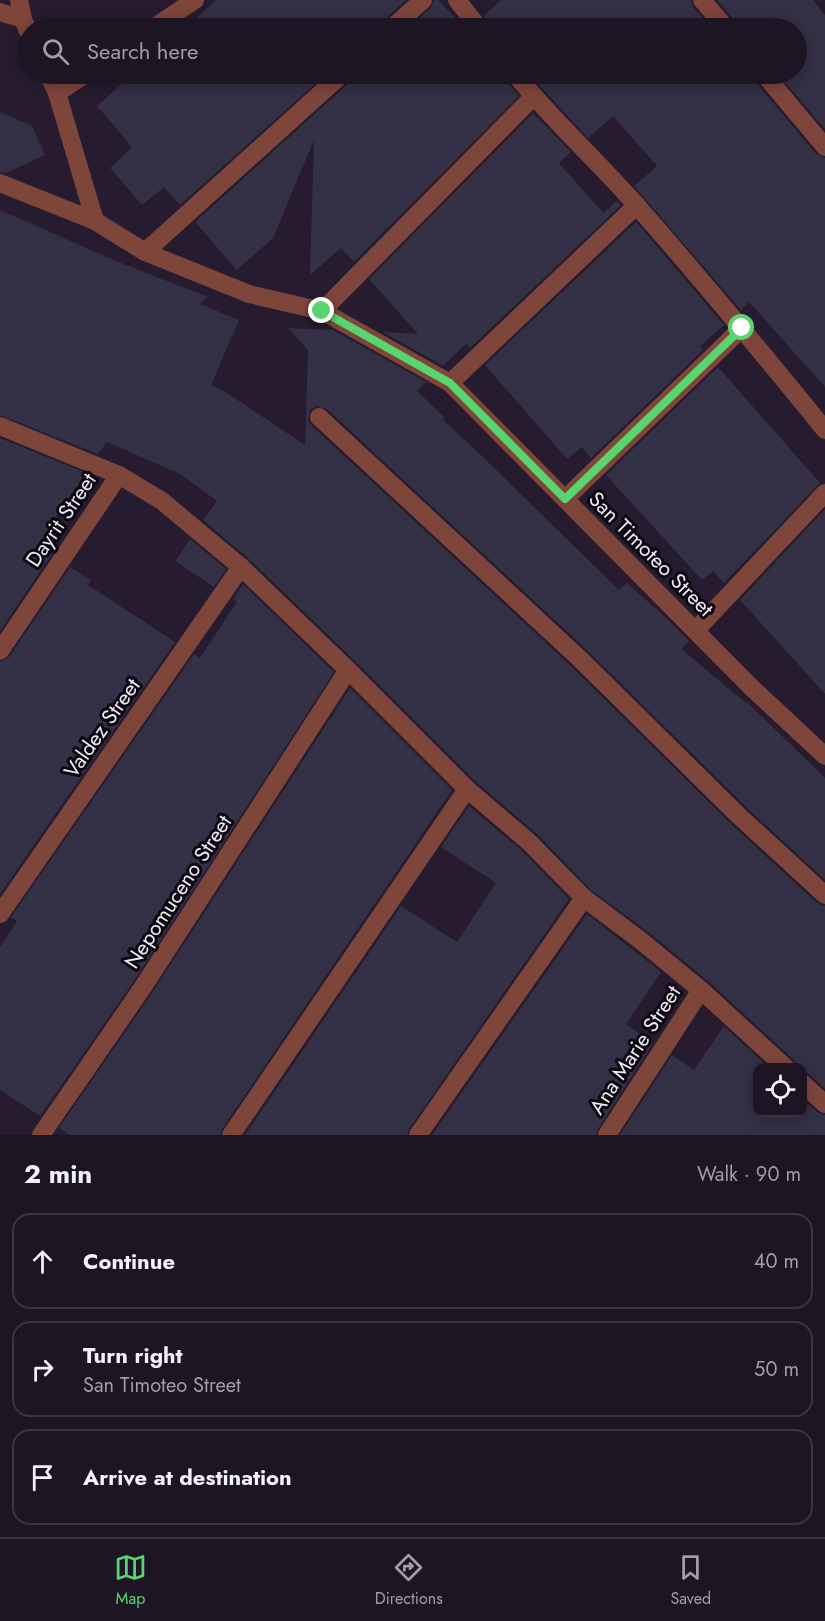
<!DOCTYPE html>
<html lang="en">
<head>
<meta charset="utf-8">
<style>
  :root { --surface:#1d1523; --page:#2a2230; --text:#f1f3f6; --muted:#a09fa6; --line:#3b3441; --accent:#59d56f }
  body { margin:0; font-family:Jost,sans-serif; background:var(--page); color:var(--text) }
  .controls { position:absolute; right:18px; bottom:18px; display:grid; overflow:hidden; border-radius:12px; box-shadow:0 3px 15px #0003 }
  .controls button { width:54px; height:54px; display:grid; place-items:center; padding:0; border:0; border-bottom:2px solid var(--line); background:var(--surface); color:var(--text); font:30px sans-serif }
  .stop { position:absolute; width:18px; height:18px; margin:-14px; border:4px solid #59d56f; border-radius:50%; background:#fff }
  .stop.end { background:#59d56f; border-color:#fff; box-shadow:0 2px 6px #0008 }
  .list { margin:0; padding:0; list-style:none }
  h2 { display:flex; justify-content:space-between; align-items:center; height:78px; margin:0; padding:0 24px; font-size:26px }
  h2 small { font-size:20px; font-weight:400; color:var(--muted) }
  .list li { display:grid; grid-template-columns:39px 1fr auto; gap:18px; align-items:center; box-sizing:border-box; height:96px; margin:0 12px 12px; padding:0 12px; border:2px solid var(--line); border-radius:18px }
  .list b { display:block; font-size:22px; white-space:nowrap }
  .list p { margin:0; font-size:20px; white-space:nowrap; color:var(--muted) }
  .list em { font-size:20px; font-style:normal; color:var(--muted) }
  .icon { flex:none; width:33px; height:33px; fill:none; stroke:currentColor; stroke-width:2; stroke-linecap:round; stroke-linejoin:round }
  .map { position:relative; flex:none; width:825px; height:1135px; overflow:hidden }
  .search { position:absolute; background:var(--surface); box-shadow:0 3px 15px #0003; left:18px; right:18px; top:18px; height:66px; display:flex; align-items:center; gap:15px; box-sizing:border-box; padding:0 21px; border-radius:33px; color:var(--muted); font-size:22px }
  .sheet { height:402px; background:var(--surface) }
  nav { display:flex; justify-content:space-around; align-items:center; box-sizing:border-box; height:84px; border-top:2px solid var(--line); background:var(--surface); font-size:16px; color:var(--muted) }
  nav a { display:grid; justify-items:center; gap:3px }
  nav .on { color:var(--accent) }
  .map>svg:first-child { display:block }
  .building { fill:#343045 }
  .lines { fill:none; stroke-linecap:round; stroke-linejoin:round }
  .minor { stroke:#7e453b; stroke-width:18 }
  .route { stroke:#59d56f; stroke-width:8 }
  .labels { text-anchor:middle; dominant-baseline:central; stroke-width:6; stroke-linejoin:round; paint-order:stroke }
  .street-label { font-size:21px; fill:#efe9f6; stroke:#0d0911 }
</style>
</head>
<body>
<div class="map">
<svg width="825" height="1135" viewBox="0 0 825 1135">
  <rect width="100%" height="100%" fill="#271c2f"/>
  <!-- building -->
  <g class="building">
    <path d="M216 0H406L384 20 381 28H186Z"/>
    <path d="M434 0H438L465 28H408L431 8Z"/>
    <path d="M501 0H691L693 7 712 28H490L484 16Z"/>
    <path d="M717 0H813L825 15V129L778 74H796V28H737L735 21Z"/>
    <path d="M133 74H326L180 205 164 187 142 205 110 168 132 147 97 106Z"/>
    <path d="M353 74H504L506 81 519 96 354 262 341 248 310 275 314 140 273 238 237 270 195 222 350 82Z"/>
    <path d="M529 74H753L755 81 816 154 825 158V387L749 302 741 310 634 186 657 166 613 116 588 138Z"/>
    <path d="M0 112 32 126 45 155 6 173 0 172Z"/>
    <path d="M533 113 571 152 559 163 603 213 617 201 621 205 470 348 466 344 443 366 383 332 418 334 369 279Z"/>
    <path d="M0 210 116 261 208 297 200 304 239 320 211 385 227 393 305 445 308 350 288 328 333 330 426 382 417 391 445 418 443 420 482 456 619 590 627 583 664 616 689 641 681 649 746 703 747 702 825 778V880L746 807 588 651 327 409 316 406 310 410 308 420 311 425 572 667 730 823 817 903 825 906V1089L810 1075 802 1072V1068H797L794 1060 708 981 647 931 591 890 537 834 475 781 356 662 249 559 203 520 217 501 180 474 107 442 98 454 0 415Z"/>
    <path d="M636 222 724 325 700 346 703 350 591 458 582 447 567 459 485 365Z"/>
    <path d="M718 367 820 483 724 583 713 571 702 580 606 475Z"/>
    <path d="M0 438 86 473 56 517 62 521 44 550 51 555 0 631Z"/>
    <path d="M825 509V694L740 600Z"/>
    <path d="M190 539 226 569 214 587 175 561Z"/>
    <path d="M70 567 91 580 88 585 175 642 0 894V662L9 657Z"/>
    <path d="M243 584 334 672 134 981 40 1116 0 1090V947L17 921 11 917 194 654 200 658 237 602 233 599Z"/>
    <path d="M350 688 452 790 222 1129 220 1135H70L59 1128 152 993Z"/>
    <path d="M469 806 521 850 569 899 409 1129 407 1135H245L401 906 457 942 496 883 441 847Z"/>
    <path d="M587 914 661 972 626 1024 653 1043 598 1129 596 1135H432Z"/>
    <path d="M724 1026 769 1068H758V1113H802V1099L817 1112 825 1115V1135H620L672 1055 694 1070Z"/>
  </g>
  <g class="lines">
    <!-- minor -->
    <g class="minor">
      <path d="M19 0 23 19 28 31"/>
      <path d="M457 0 479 28"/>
      <path d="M702 0 726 28"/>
      <path d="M0 12 23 19"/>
      <path d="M153 28 195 0"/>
      <path d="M392 28 423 0"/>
      <path d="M48 74 57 93 95 221"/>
      <path d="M515 74C553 121 598 161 638 207 702 280 764 355 825 430"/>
      <path d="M764 74 825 147"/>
      <path d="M57 93 86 74"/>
      <path d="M0 183 95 221 145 252 249 294 322 311 533 97"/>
      <path d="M145 252 342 74"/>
      <path d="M322 311 450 383 752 688 825 756"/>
      <path d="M450 383 637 205"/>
      <path d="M319 417 580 659 738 815 825 895"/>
      <path d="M0 426 119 475 162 501 241 567 348 670 467 789 529 842 584 898 640 940 701 990 786 1068"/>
      <path d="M565 499 742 328"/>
      <path d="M696 630 825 493"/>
      <path d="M0 651 119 475"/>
      <path d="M0 914 241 567"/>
      <path d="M802 1083 825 1104"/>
      <path d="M41 1135 143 987 348 670"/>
      <path d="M231 1135 467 789"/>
      <path d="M418 1135 584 898"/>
      <path d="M607 1135 701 990"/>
    </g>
  </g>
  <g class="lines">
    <!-- route -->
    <path class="route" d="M322 311 450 383 565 499 742 328"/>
  </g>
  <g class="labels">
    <!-- street labels -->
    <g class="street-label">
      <text transform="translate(61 520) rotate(-56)">Dayrit Street</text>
      <text transform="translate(651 554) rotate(45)">San Timoteo Street</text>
      <text transform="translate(102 728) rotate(-55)">Valdez Street</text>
      <text transform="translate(178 892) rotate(-57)">Nepomuceno Street</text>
      <text transform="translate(635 1050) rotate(-57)">Ana Marie Street</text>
    </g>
  </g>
</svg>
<div class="controls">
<button><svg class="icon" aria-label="locate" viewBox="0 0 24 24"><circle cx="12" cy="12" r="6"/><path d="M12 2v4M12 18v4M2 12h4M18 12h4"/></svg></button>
</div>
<div class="stop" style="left:742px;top:328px"></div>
<div class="stop end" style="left:322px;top:311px"></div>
<div class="search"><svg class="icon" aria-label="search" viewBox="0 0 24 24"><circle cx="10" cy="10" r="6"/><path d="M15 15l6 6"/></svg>Search here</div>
</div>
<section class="sheet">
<h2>2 min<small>Walk · 90 m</small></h2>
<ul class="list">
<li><svg class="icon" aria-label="ahead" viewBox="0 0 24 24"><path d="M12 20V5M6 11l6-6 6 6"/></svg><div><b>Continue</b></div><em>40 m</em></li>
<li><svg class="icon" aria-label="right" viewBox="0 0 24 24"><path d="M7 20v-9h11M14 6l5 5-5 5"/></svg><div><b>Turn right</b><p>San Timoteo Street</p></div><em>50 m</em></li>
<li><svg class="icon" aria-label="arrive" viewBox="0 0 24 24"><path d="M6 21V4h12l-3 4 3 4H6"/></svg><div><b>Arrive at destination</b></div></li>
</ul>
</section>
<nav>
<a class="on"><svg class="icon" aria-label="map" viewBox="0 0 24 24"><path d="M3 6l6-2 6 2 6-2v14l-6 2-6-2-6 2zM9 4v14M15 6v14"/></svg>Map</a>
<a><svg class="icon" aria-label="directions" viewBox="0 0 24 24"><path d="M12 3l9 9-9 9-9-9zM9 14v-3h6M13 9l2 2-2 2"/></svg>Directions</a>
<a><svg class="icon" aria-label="saved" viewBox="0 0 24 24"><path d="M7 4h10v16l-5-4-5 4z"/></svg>Saved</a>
</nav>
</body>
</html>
